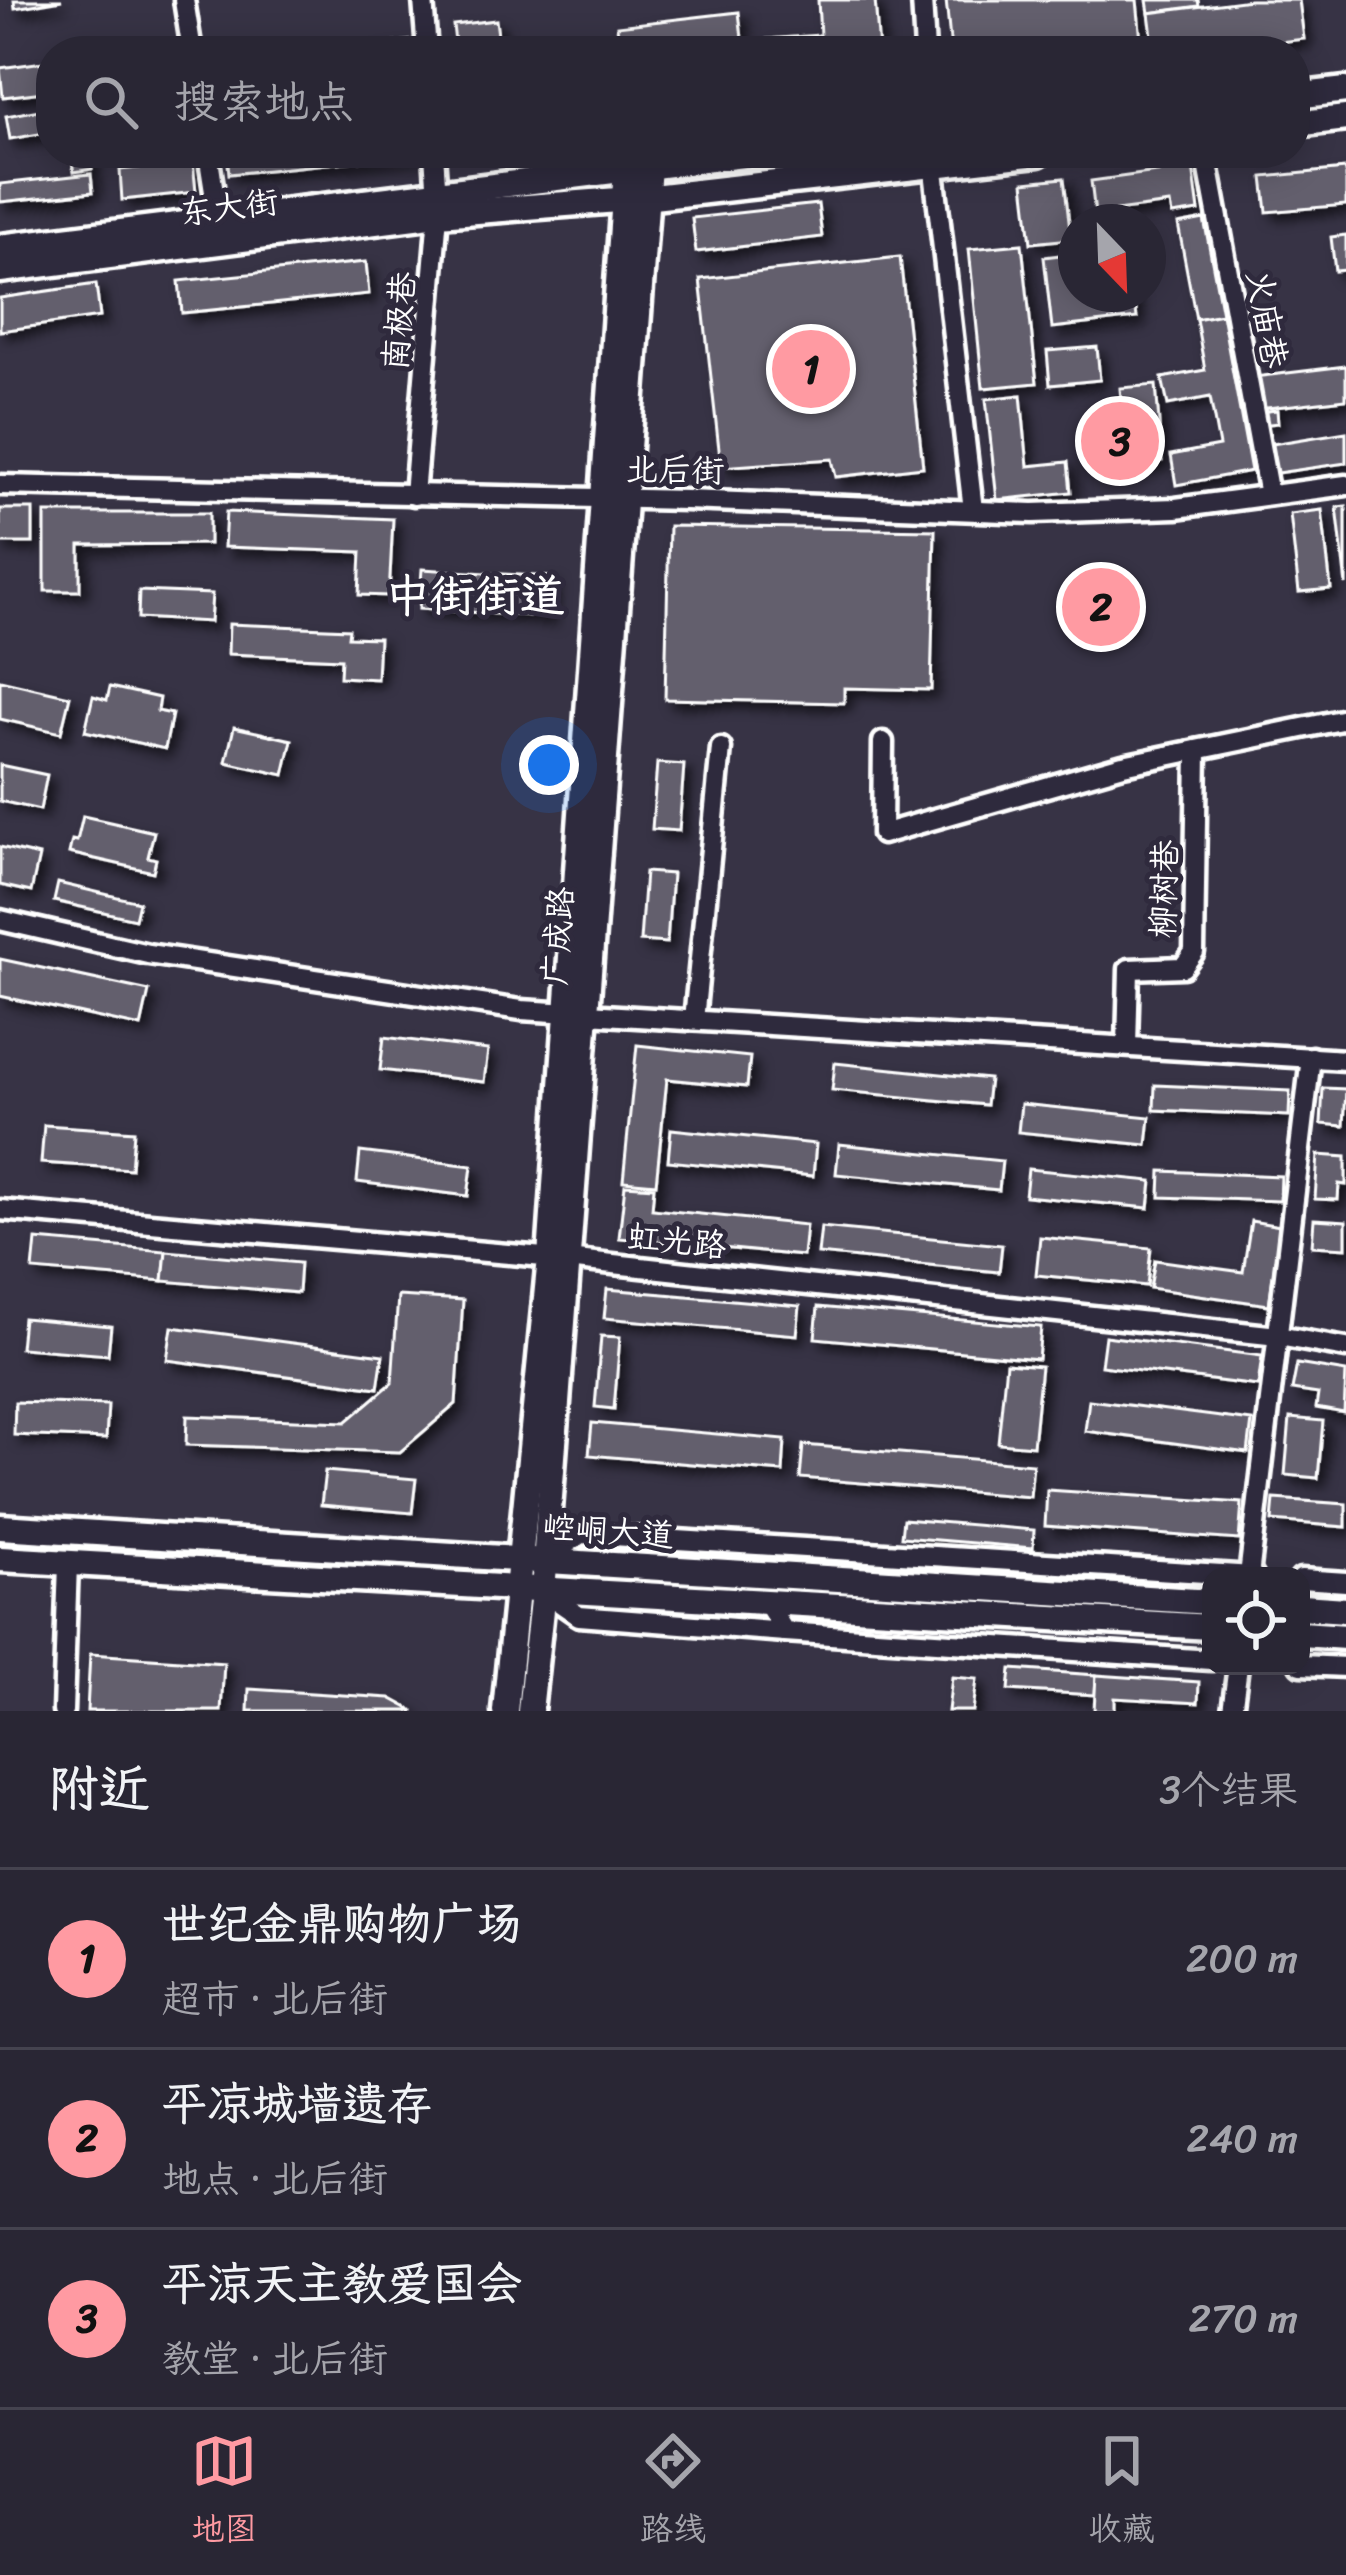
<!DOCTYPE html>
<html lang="zh">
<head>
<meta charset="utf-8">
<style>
  :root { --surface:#292634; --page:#353240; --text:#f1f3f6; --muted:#a5a5ac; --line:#45434f; --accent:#ff9aa2 }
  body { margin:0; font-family:Sriracha,"LXGW WenKai TC",sans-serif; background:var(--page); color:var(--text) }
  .controls { position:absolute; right:36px; bottom:36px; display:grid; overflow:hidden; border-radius:24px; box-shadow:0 6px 30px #0003 }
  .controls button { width:108px; height:108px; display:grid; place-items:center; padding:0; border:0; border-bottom:3px solid var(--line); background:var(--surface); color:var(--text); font:60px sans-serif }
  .compass { position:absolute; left:1058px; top:204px; width:108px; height:108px; border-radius:50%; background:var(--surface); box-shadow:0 6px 30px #0003; rotate:157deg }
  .you { position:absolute; left:549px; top:765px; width:42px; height:42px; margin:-30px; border:9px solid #fff; border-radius:50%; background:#1a73e8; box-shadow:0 0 0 18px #1a73e833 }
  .badge { display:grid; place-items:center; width:78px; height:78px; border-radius:50%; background:var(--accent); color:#111; font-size:39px; font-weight:700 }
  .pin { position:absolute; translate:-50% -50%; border:6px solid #fff; box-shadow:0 3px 12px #0006 }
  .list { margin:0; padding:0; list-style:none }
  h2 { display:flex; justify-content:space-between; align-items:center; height:156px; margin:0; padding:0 48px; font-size:51px }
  h2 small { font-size:39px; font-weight:400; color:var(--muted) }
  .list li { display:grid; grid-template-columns:78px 1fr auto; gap:36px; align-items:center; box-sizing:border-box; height:180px; padding:0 48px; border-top:3px solid var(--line) }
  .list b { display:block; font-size:45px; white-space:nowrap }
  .list p { margin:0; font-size:39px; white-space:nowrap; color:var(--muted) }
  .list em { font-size:39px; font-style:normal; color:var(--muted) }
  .icon { flex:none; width:66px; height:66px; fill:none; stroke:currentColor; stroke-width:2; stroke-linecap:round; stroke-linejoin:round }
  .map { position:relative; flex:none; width:1346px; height:1711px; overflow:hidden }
  .search { position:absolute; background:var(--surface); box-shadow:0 6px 30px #0003; left:36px; right:36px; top:36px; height:132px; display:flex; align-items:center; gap:30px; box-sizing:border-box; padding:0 42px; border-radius:48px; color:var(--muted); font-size:45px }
  .sheet { height:696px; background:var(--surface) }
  nav { display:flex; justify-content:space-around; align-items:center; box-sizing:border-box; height:168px; border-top:3px solid var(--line); background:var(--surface); font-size:33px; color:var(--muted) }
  nav a { display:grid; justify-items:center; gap:6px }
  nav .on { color:var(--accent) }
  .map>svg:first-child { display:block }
  .building { fill:#635f6d; stroke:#fff; stroke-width:3; filter:url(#shadow) }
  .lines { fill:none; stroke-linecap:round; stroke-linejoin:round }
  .minor-casing { stroke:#fff; stroke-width:27 }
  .major-casing { stroke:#fff; stroke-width:33 }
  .minor { stroke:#2f2a3d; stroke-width:18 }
  .major { stroke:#2f2a3d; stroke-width:24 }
  .labels { text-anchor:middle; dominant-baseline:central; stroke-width:10; stroke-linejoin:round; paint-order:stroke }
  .street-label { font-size:33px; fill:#fff; stroke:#2f2a3d }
  .district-label { font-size:45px; font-weight:bold; fill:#fff; stroke:#2f2a3d }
</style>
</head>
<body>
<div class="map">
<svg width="1346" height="1711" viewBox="0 0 1346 1711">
  <defs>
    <filter id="shadow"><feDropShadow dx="7" dy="7" stdDeviation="6" flood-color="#0009"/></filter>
  </defs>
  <rect width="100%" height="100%" fill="#373345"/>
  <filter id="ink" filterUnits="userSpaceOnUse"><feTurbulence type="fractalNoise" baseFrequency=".00833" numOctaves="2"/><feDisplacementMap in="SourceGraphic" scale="24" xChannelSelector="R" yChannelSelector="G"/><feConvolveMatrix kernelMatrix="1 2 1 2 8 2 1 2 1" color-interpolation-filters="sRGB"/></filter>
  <g filter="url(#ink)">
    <!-- building -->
    <g class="building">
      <path d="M14 0H62L15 8Z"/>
      <path d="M818 0H875L879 51H768L767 39 820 35Z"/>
      <path d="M946 0H1137L1142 51H951Z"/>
      <path d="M1147 0H1198L1199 6 1149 13Z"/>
      <path d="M1250 0H1299L1304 39 1207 51H1154L1149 13Z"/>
      <path d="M739 12 743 47 620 51 617 26Z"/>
      <path d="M496 20 500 51H456L453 25Z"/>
      <path d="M414 40 416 51H324Z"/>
      <path d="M573 42 574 51H503Z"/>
      <path d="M51 61V91L3 97 0 68Z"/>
      <path d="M51 108V132L10 139 6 116Z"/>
      <path d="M70 153H89L92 169 74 172Z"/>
      <path d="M227 153H426V154L229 174Z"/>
      <path d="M193 162 196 192 122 200 120 170Z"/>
      <path d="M1193 167 1199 211 1172 215 1170 204 1108 212 1109 222H1096L1091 181Z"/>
      <path d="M1346 169V205L1267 212 1263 177Z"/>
      <path d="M91 174 93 192 0 202V184Z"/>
      <path d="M1064 178 1071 239 1031 243 1024 182Z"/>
      <path d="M818 204 822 237 696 252 692 218Z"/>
      <path d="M1204 219 1222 314 1196 319 1178 224Z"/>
      <path d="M1346 235V270L1335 271 1331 237Z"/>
      <path d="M1022 244 1037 383 983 388 969 249Z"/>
      <path d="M1076 253V294H1134L1137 318 1052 328 1044 257Z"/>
      <path d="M900 257 923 467 836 477 832 459 721 467 700 279Z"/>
      <path d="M366 262 369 294 182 313 179 281Z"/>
      <path d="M96 284 100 317 0 331V298Z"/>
      <path d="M1222 314 1251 471 1176 485 1171 455 1219 446 1210 397 1168 405 1162 378 1205 370 1196 319Z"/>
      <path d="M1097 347 1100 380 1050 385 1047 351Z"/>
      <path d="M1346 366V399L1258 409 1254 377Z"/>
      <path d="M1156 385 1162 461 1126 464 1120 388Z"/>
      <path d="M1021 395 1028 466 1068 462 1071 492 997 500 986 399Z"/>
      <path d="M1277 410 1278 423 1261 425 1259 412Z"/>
      <path d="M1346 432V463L1270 474 1266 445Z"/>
      <path d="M1346 506V585L1337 507Z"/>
      <rect x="0" y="509" width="33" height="34"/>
      <path d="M1322 510 1331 589 1299 592 1290 514Z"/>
      <path d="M226 512 393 519 389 596 359 595 361 552 224 547Z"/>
      <path d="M45 513H209V544L80 545V591H45Z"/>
      <path d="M669 526 935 530 931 690 844 688V703L665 699Z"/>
      <path d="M422 569 552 577 549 617 419 609Z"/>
      <path d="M1121 583 1127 622 1082 630 1075 592Z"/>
      <path d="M139 591 212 594 210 622 138 618Z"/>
      <path d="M229 624 349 629 348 637 379 638 377 679 340 677 341 659 228 654Z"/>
      <path d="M0 680 70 696 61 733 0 719Z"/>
      <path d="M110 687 159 698 157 711 172 714 165 749 85 731 93 696 107 700Z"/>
      <path d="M234 727 292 740 284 775 226 762Z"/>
      <path d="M657 763 684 765 679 831 652 829Z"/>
      <path d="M0 765 47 775 40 810 0 801Z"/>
      <path d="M83 816 154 832 148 857 156 859 153 872 69 853 72 840 77 841Z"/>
      <path d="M0 847 39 856 31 892 0 885Z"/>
      <path d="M645 872 672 874 667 943 640 941Z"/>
      <path d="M58 883 139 902 135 919 54 901Z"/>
      <path d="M0 959 149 991 141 1027 0 996Z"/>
      <path d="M384 1037 488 1050 484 1082 380 1070Z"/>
      <path d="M637 1045 750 1057 747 1087 667 1079 656 1184 623 1181Z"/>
      <path d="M835 1063 989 1079 986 1105 832 1090Z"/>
      <path d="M1155 1085 1290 1091 1289 1116 1154 1110Z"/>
      <path d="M1323 1088 1346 1089 1344 1126 1321 1124Z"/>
      <path d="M1021 1104 1150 1117 1147 1145 1018 1132Z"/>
      <path d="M44 1125 134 1131 131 1169 41 1163Z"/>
      <path d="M671 1129 816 1144 813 1176 668 1161Z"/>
      <path d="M839 1144 1002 1161 999 1190 836 1174Z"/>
      <path d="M360 1152 472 1166 468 1196 357 1182Z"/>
      <path d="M1318 1155 1346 1157V1185L1339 1184 1338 1200 1315 1199Z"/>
      <path d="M1028 1169 1152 1181 1149 1208 1025 1196Z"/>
      <path d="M1161 1171 1281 1176 1280 1201 1160 1197Z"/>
      <path d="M625 1185 654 1187 652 1209 806 1225 803 1256 619 1238Z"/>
      <path d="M1314 1219 1346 1221V1248L1312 1246Z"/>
      <path d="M1251 1221 1280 1226 1269 1305 1150 1288 1155 1260 1243 1272Z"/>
      <path d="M821 1227 1002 1245 999 1272 818 1254Z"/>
      <path d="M1040 1237 1151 1248 1147 1286 1036 1275Z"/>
      <path d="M36 1240 166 1251 163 1281 33 1270Z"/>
      <path d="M166 1251 300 1263 298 1293 163 1281Z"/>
      <path d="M607 1289 800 1306 797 1335 604 1318Z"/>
      <path d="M398 1296 463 1300 456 1404 400 1452 186 1445 187 1416 346 1422 392 1383Z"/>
      <path d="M818 1307 1041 1327 1038 1359 815 1338Z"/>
      <path d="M23 1318 111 1326 108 1355 20 1348Z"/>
      <path d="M172 1327 383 1355 378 1388 167 1360Z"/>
      <path d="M601 1336 620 1337 614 1409 595 1407Z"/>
      <path d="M1105 1336 1262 1356 1258 1386 1101 1366Z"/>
      <path d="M1006 1363 1041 1366 1033 1446 998 1443Z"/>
      <path d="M1297 1364 1346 1372 1344 1413 1316 1408 1318 1394 1292 1390Z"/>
      <path d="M1089 1400 1252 1421 1248 1453 1085 1431Z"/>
      <path d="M15 1402 108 1405 106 1439 14 1435Z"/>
      <path d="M1290 1418 1323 1421 1318 1478 1285 1475Z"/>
      <path d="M592 1423 785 1440 783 1472 589 1455Z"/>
      <path d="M803 1445 1033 1464 1030 1497 800 1478Z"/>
      <path d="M325 1471 416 1479 412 1513 321 1505Z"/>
      <path d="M1047 1490 1242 1503 1239 1540 1045 1526Z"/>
      <path d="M1274 1499 1346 1504V1527L1272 1521Z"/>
      <path d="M903 1519 1034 1530 1033 1548 901 1537Z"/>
      <path d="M90 1654 224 1663 221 1711H87Z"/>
      <path d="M1011 1669 1096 1675 1095 1695 1009 1690Z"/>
      <path d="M1096 1675 1199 1682 1198 1703 1115 1698V1711H1094Z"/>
      <path d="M952 1677 977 1679 973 1711H948Z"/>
      <path d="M249 1689 390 1698 414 1711H248Z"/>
    </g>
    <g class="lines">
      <!-- minor casing -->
      <g class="minor-casing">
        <g id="minor">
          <path d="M184 0 192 51"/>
          <path d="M423 0 427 51"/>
          <path d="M922 0 925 51"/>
          <path d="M208 153 220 231"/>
          <path d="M932 153 973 510"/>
          <path d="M1206 153 1269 495"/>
          <path d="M0 485 686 500 1033 513 1176 508 1346 485"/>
          <path d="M414 495 438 214 434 153"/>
          <path d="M883 742 882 834 1123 765 1346 719"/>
          <path d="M0 920 148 954 521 1010 1346 1060"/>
          <path d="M694 1020 721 748"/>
          <path d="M1127 1046 1129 969 1183 967 1194 952 1197 750"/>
          <path d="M0 1210 567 1259 1278 1336 1346 1348"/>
          <path d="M545 1560 581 1534 1253 1576"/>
          <path d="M1249 1576 1311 1057"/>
          <path d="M1301 1579 1346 1582"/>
          <path d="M543 1591 579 1616 785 1632"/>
          <path d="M767 1603 785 1632 1211 1660"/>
          <path d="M1301 1665 1346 1667"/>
          <path d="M63 1711 68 1563"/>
          <path d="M1232 1711 1238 1666"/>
        </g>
      </g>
      <!-- major casing -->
      <g class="major-casing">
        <g id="major">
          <path d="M1295 96 1346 90"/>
          <path d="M1295 124 1346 118"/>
          <path d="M0 247 759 153"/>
          <path d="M0 270 438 214 644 198 1038 153"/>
          <path d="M0 1527 1211 1602"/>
          <path d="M0 1559 1211 1627"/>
          <path d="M1301 1607 1346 1610"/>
          <path d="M1301 1634 1346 1637"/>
          <path d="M505 1711 550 1258 626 169"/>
          <path d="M530 1711 543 1591 649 166"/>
        </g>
      </g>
      <!-- minor -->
      <use href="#minor" class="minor"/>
      <!-- major -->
      <use href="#major" class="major"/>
    </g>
  </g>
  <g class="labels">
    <!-- street labels -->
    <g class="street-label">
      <text transform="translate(229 207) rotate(-7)">东大街</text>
      <text transform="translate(1267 319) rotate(80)">火庙巷</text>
      <text transform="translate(399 321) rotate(-85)">南极巷</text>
      <text transform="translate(675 470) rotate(1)">北后街</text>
      <text transform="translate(1164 889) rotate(-88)">柳树巷</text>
      <text transform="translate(558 936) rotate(-86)">广成路</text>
      <text transform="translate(677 1241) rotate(6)">虹光路</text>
      <text transform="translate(608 1531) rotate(4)">崆峒大道</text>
    </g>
    <!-- district labels -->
    <g class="district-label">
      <text x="475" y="596">中街街道</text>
    </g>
  </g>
</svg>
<div class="controls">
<button><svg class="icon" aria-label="locate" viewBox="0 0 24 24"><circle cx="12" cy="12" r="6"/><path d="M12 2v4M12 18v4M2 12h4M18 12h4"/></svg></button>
</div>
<svg class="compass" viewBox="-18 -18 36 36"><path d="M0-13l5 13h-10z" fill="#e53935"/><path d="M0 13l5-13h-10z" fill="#a5a5ac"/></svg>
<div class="you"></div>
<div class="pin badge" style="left:811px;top:369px">1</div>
<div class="pin badge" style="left:1101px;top:607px">2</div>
<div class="pin badge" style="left:1120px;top:441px">3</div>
<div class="search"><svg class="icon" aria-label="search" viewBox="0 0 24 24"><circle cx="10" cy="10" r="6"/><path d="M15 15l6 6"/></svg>搜索地点</div>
</div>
<section class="sheet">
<h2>附近<small>3个结果</small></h2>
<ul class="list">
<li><span class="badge">1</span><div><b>世纪金鼎购物广场</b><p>超市 · 北后街</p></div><em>200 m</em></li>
<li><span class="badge">2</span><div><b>平凉城墙遗存</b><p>地点 · 北后街</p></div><em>240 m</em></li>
<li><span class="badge">3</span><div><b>平涼天主教爱国会</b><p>教堂 · 北后街</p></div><em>270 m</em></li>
</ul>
</section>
<nav>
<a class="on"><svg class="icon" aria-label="map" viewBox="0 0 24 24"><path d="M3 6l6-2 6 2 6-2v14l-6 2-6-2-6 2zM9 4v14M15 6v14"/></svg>地图</a>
<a><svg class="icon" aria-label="directions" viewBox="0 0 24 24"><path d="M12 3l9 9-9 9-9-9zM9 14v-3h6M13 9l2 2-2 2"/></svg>路线</a>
<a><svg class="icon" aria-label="saved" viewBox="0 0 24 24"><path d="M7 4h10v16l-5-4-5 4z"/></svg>收藏</a>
</nav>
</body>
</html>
